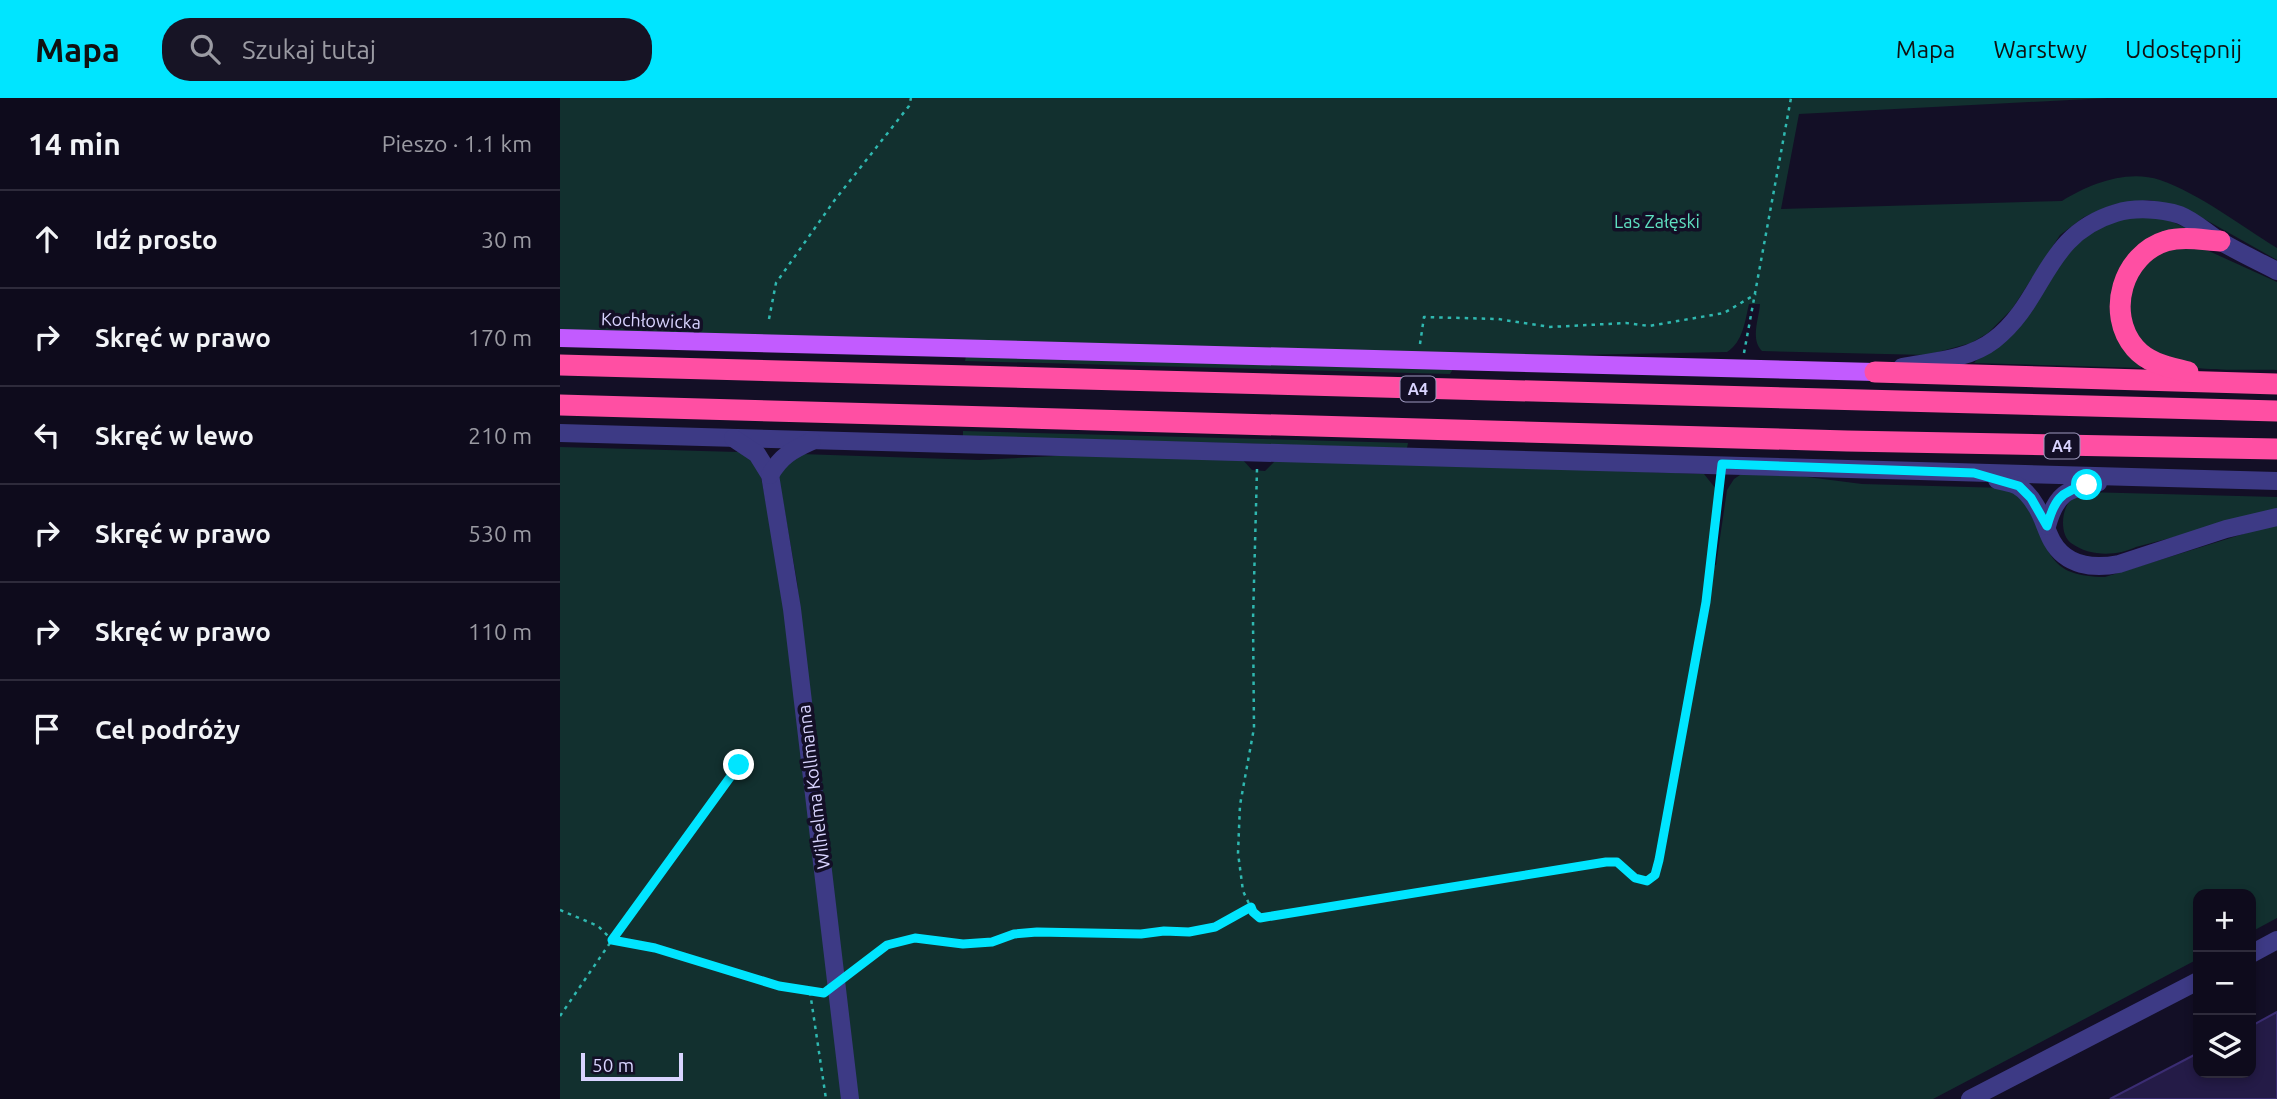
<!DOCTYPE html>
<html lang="pl">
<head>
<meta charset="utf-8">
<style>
  :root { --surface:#0e0b1c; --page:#171425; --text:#f1f3f6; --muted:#9b9ba3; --line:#2e2b3b; --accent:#00e5ff }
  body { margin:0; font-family:Ubuntu,sans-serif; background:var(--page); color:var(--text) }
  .controls { position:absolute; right:21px; bottom:21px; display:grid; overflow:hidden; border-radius:14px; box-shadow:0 4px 10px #0003 }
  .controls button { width:63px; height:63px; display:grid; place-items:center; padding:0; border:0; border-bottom:2px solid var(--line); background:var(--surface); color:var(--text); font:35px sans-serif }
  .scale { position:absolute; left:21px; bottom:18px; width:102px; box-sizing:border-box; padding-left:7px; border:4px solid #d9d4ff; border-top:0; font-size:19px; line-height:24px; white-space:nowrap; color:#d9d4ff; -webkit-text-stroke:5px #130f26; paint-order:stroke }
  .stop { position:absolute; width:21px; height:21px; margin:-16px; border:5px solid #00e5ff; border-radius:50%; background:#fff }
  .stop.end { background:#00e5ff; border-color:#fff; box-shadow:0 2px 7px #0008 }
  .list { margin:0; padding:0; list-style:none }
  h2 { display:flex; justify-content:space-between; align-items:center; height:91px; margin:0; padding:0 28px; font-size:30px }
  h2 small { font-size:23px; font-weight:400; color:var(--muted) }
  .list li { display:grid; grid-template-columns:46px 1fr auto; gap:21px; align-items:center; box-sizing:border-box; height:98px; padding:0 28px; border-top:2px solid var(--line) }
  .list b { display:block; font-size:26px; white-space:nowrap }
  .list em { font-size:23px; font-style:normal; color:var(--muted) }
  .icon { flex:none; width:38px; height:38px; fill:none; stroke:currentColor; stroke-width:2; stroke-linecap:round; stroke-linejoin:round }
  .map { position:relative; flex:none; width:1717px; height:1001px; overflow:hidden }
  header { display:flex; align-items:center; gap:42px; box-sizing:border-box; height:98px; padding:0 35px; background:var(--accent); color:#111 }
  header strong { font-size:33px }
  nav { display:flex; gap:38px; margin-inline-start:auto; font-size:24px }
  .search { width:490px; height:63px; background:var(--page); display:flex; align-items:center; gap:18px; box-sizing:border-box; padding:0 24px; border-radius:28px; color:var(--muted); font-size:26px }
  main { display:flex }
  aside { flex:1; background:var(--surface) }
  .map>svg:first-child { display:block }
  .green { fill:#12302f }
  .building { fill:#241b47; stroke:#3b2d73; stroke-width:2 }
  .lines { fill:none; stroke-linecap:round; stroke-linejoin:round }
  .path { stroke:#2fb8b0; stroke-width:2.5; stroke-dasharray:3.5 5; stroke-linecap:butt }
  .minor { stroke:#3d3a85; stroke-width:18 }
  .major { stroke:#c25bff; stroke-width:18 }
  .highway { stroke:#ff4fa3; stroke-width:21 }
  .route { stroke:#00e5ff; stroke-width:9 }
  .labels { text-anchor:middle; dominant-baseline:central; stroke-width:7; stroke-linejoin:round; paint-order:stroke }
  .shield { fill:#130f26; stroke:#9e99be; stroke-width:2 }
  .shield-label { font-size:16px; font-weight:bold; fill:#d9d4ff }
  .park-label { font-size:18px; fill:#5fe0c0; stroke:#130f26 }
  .street-label { font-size:18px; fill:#d9d4ff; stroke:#130f26 }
</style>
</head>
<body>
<header>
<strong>Mapa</strong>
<div class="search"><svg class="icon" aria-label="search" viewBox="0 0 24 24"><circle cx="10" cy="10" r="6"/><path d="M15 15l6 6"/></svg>Szukaj tutaj</div>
<nav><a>Mapa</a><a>Warstwy</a><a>Udostępnij</a></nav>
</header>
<main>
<aside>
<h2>14 min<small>Pieszo · 1.1 km</small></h2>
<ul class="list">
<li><svg class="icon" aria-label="ahead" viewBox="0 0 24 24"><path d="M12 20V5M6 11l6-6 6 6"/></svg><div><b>Idź prosto</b></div><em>30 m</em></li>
<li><svg class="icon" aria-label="right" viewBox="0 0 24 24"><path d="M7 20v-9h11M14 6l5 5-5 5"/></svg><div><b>Skręć w prawo</b></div><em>170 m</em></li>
<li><svg class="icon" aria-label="left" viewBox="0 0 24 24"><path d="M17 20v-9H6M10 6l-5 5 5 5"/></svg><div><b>Skręć w lewo</b></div><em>210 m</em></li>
<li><svg class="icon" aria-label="right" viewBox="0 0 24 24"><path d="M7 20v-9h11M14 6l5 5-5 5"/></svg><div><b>Skręć w prawo</b></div><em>530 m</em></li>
<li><svg class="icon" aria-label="right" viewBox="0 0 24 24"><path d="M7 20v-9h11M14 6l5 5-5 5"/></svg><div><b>Skręć w prawo</b></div><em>110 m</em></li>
<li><svg class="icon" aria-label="arrive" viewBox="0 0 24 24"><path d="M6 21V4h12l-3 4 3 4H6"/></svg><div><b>Cel podróży</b></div></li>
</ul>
</aside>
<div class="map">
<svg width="1717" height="1001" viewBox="0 0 1717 1001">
  <rect width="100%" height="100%" fill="#130f26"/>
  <!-- green -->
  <g class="green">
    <path d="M0 0H1548L1239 16 1221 111 1502 103C1529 86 1567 71 1600 82 1640 96 1681 128 1717 150V162L1623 109 1589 102 1555 106 1524 119 1500 137 1452 211 1428 235 1411 245 1367 257 1202 253C1190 241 1199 221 1200 206H1189C1185 223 1183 244 1167 254L1015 257H896L0 233Z"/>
    <path d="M1583 119 1606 121 1626 130 1590 140 1556 235 1562 249 1581 267V270L1414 265 1521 139 1553 122Z"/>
    <path d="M1640 149 1717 184V272C1687 271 1630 275 1604 262 1565 242 1556 191 1589 163 1593 160 1598 154 1602 152 1612 148 1629 150 1640 149Z"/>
    <path d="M406 258 856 271H893L890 276 405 263Z"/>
    <path d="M403 333 848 345 847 350 403 338Z"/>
    <path d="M0 349 178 354 185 355 199 369 222 485 282 1001H0Z"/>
    <path d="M241 356 419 362 534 356 682 361 692 372 705 373 715 363 833 365 1144 376 1156 391 1148 469 1156 467 1167 392 1174 381 1183 375H1217L1302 386 1445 390C1450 393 1456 395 1460 398 1465 402 1468 411 1471 417 1492 458 1490 478 1545 479L1696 432 1717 427V820L1691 834V796H1638V861L1373 1001H298L237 484 219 381V375Z"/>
    <path d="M1524 394 1717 399V412L1576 449C1557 458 1530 459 1511 445 1500 437 1501 413 1510 403 1513 400 1520 397 1524 394Z"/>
  </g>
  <!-- building -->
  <path class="building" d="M1717 914V1001H1550L1638 955V975H1691V928Z"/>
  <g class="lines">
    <!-- path -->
    <g class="path">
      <path d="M209 221 216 185 274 103 349 8 351 0"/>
      <path d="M860 246 864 219 938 221 990 229 1066 225 1089 228 1164 215 1196 196"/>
      <path d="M1184 255 1231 0"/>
      <path d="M697 371 693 522 694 630 680 707 678 755 683 793 693 814 700 820 1046 764H1057L1075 780 1087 783 1095 777 1146 504 1160 383"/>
      <path d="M0 812 38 828 52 842 95 851 219 888 261 895"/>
      <path d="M291 873 327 847 355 840 403 847 432 844 455 836 477 834 581 837 604 833 629 834 655 829 691 809"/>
      <path d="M250 894 266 1001"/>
      <path d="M0 918 52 842 179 668"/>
    </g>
    <!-- minor -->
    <g class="minor">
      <path d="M1342 269C1373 263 1408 262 1434 242 1486 202 1483 137 1556 115 1576 109 1601 111 1620 117 1635 123 1647 135 1660 143 1678 154 1698 163 1717 173"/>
      <path d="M0 335 1717 383"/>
      <path d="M173 340 197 356 210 377 232 511 290 1001"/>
      <path d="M210 377C221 358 232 352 252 343"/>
      <path d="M1437 382C1444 384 1452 385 1458 388 1466 393 1472 401 1476 408 1483 419 1486 432 1492 443 1506 468 1533 471 1559 466L1666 431 1717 419"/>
      <path d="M1487 428C1496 396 1506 391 1538 385"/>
      <path d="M1691 856 1717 842"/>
      <path d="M1410 1001 1638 883"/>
    </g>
    <!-- major -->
    <path class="major" d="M0 240 1315 274"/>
    <!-- highway -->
    <g class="highway">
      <path d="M0 267 1717 313"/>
      <path d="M1315 274 1717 286"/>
      <path d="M1628 274C1609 269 1589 266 1575 250 1545 215 1563 156 1606 143 1624 138 1642 142 1660 143"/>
      <path d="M0 307 1287 343 1717 351"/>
    </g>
  </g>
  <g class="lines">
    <!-- route -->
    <path class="route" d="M179 667 52 842 95 850 219 888 264 895 327 847 355 840 403 846 432 844 454 836 477 834 581 836 604 833 629 834 655 829 691 809 693 814 700 820 1046 764H1057L1075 780 1087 783 1095 777 1099 762 1146 504 1162 366 1414 375 1459 388 1471 400 1487 428C1494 403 1500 393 1527 387"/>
  </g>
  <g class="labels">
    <!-- shield labels -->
    <g class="shield">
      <rect x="840.5" y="278.5" width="35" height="25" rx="5"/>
      <rect x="1484.5" y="335.5" width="35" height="25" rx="5"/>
    </g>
    <g class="shield-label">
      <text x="858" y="291">A4</text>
      <text x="1502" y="348">A4</text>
    </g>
    <!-- park labels -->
    <g class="park-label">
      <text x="1097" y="123">Las Załęski</text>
    </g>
    <!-- street labels -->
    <g class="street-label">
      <text transform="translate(91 222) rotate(2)">Kochłowicka</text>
      <text transform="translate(253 689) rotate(-97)">Wilhelma Kollmanna</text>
    </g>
  </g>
</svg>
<div class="controls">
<button>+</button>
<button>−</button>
<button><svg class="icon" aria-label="layers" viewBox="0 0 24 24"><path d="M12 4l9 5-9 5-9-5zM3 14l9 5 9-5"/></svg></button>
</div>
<div class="scale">50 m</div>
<div class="stop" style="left:1527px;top:387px"></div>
<div class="stop end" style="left:179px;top:667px"></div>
</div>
</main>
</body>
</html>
